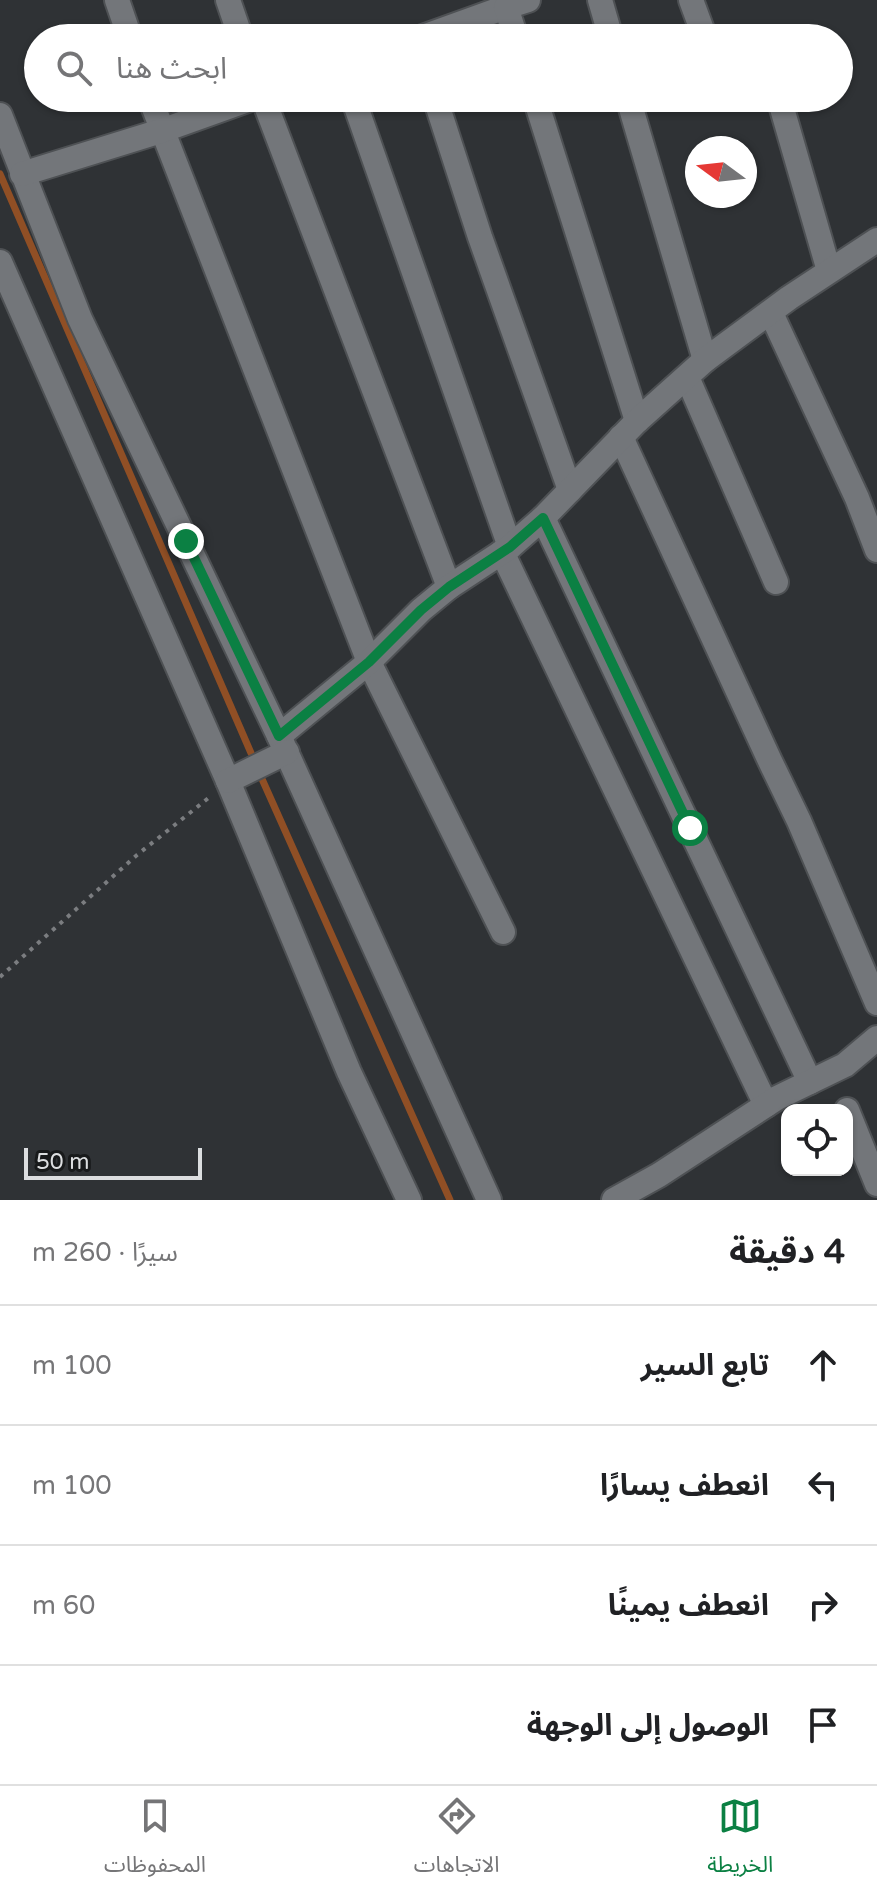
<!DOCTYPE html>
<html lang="ar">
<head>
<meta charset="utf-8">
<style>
  :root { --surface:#fff; --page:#f2f2f2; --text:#202124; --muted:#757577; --line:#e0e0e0; --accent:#0b8043 }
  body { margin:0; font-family:"Varela Round","Noto Sans Arabic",sans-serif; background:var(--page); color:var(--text); direction:rtl }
  .controls { position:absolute; right:24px; bottom:24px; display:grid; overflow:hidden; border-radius:16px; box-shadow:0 2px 6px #0004 }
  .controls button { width:72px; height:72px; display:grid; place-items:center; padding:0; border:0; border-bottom:2px solid var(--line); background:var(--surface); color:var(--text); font:40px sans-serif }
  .compass { position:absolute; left:685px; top:136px; width:72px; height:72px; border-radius:50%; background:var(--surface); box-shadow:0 2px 6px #0004; rotate:285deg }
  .scale { position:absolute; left:24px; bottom:20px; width:178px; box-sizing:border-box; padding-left:8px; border:4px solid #dcdee0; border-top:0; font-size:22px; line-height:28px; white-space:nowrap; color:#dcdee0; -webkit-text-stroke:6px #181a1b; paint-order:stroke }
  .stop { position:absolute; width:24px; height:24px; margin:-18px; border:6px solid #0b8043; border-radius:50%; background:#fff }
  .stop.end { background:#0b8043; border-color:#fff; box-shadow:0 2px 8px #0008 }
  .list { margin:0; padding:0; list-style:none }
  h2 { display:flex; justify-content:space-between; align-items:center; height:104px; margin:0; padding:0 32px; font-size:34px }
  h2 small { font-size:26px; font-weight:400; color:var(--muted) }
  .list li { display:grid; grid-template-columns:52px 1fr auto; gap:24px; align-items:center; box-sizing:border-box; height:120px; padding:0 32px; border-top:2px solid var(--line) }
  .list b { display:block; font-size:30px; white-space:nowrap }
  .list em { font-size:26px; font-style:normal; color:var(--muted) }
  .icon { flex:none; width:44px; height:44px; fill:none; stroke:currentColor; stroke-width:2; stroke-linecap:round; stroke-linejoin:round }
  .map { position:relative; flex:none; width:877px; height:1200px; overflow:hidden; direction:ltr }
  .search { position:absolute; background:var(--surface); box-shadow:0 2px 6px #0004; left:24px; right:24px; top:24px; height:88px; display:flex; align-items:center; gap:20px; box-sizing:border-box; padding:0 28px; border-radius:44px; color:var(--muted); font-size:30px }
  .sheet { height:584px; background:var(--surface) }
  nav { display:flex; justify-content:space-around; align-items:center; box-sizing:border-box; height:112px; border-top:2px solid var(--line); background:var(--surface); font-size:22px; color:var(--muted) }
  nav a { display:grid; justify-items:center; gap:4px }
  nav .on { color:var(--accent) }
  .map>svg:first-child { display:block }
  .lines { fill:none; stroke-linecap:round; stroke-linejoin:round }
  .stream { stroke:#904f25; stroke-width:7 }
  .minor-casing { stroke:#4e5154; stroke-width:28 }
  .path { stroke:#7b7d80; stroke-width:4; stroke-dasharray:4 6; stroke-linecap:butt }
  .minor { stroke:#73767a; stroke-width:24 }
  .route { stroke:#0b8043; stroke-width:10 }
</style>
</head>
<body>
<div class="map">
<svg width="877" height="1200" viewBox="0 0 877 1200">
  <rect width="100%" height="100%" fill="#2f3235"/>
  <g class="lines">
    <!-- stream -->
    <g class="stream">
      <path d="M0 174 251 753"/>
      <path d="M262 779 450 1200"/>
    </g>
    <!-- minor casing -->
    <g class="minor-casing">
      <g id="minor">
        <path d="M117 0 130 38"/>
        <path d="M228 0 241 38"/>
        <path d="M600 0 611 38"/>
        <path d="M691 0 705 38"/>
        <path d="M420 38 506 7"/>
        <path d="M516 38 506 7 528 0"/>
        <path d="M150 98 369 662 503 932"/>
        <path d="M263 98 449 587"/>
        <path d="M353 98 510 547"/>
        <path d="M435 98 480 237 570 490"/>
        <path d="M535 98 637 421"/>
        <path d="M628 98 705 360"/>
        <path d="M779 98 829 271"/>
        <path d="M0 115 80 319 279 736 489 1200"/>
        <path d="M22 174 161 131 253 98"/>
        <path d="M0 262 228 781 349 1072 409 1200"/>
        <path d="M771 313 857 498 877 550"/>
        <path d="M687 377 776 582"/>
        <path d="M621 437 770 761 799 821 877 1003"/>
        <path d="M543 518 810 1082"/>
        <path d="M502 552 766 1105"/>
        <path d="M279 736 369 662 421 610 449 587 510 547 543 518 637 421 705 360 789 298 877 240"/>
        <path d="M228 781 287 752"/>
        <path d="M847 1110 877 1184"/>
        <path d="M614 1200 659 1175 777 1098 845 1065 877 1038"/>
      </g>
    </g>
    <!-- path -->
    <path class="path" d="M0 977 137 855 211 796"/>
    <!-- minor -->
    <use href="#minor" class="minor"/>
  </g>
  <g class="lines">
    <!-- route -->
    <path class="route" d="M186 541 279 736 369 662 421 610 449 587 510 547 543 518 690 828"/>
  </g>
</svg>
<div class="controls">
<button><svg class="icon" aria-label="locate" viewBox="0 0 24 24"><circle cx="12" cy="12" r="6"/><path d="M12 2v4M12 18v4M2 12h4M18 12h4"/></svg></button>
</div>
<svg class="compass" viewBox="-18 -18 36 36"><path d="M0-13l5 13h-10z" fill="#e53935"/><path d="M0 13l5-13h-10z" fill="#757577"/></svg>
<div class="scale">50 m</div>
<div class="stop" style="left:690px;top:828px"></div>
<div class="stop end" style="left:186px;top:541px"></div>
<div class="search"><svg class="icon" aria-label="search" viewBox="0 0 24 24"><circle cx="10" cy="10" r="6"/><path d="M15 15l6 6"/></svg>ابحث هنا</div>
</div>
<section class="sheet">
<h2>4 دقيقة<small>سيرًا · 260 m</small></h2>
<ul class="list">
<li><svg class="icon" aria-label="ahead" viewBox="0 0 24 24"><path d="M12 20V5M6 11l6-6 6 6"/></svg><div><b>تابع السير</b></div><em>100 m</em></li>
<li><svg class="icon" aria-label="left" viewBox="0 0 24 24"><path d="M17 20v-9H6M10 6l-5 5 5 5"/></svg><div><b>انعطف يسارًا</b></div><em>100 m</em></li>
<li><svg class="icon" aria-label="right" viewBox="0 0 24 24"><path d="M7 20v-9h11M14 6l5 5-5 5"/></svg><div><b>انعطف يمينًا</b></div><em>60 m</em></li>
<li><svg class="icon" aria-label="arrive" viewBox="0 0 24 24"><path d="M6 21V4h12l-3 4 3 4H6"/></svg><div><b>الوصول إلى الوجهة</b></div></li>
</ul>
</section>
<nav>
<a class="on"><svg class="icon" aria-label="map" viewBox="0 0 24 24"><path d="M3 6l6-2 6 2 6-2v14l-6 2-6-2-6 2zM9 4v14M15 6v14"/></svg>الخريطة</a>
<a><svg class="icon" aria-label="directions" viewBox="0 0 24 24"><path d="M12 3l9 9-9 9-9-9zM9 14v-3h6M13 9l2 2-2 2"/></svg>الاتجاهات</a>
<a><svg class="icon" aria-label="saved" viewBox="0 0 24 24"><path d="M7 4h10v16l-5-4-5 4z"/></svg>المحفوظات</a>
</nav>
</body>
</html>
